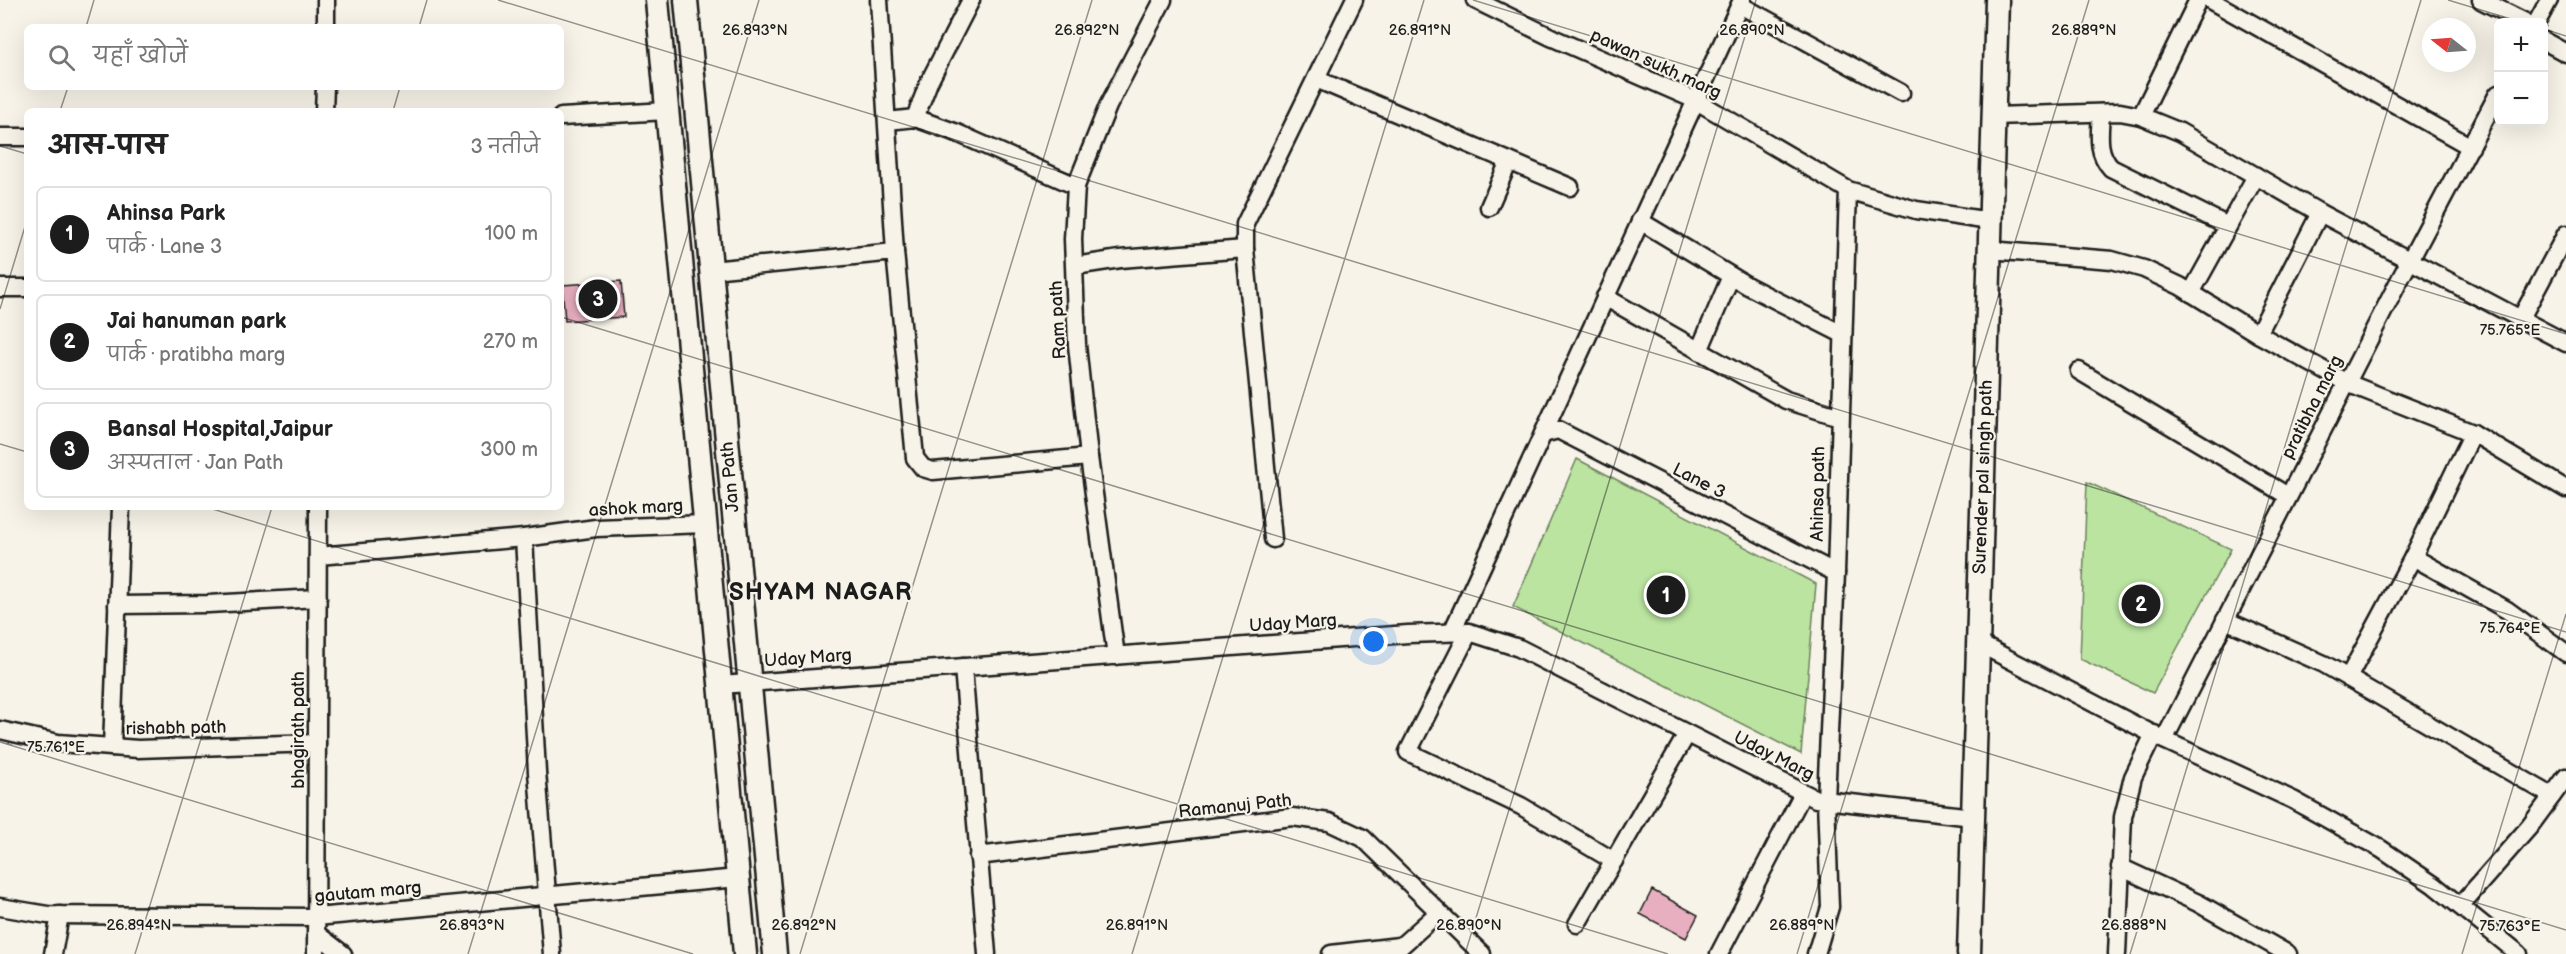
<!DOCTYPE html>
<html lang="hi">
<head>
<meta charset="utf-8">
<style>
  :root { --surface:#fff; --page:#f6f6f6; --text:#222; --muted:#767676; --line:#e0e0e0; --accent:#1c1c1c }
  body { margin:0; font-family:"Balsamiq Sans","Playpen Sans Deva",sans-serif; background:var(--page); color:var(--text) }
  .controls { position:absolute; right:18px; top:18px; display:grid; overflow:hidden; border-radius:9px; box-shadow:0 6px 24px #0002 }
  .controls button { width:54px; height:54px; display:grid; place-items:center; padding:0; border:0; border-bottom:2px solid var(--line); background:var(--surface); color:var(--text); font:30px sans-serif }
  .compass { position:absolute; left:2422px; top:18px; width:54px; height:54px; border-radius:50%; background:var(--surface); box-shadow:0 6px 24px #0002; rotate:287deg }
  .you { position:absolute; left:1374px; top:642px; width:21px; height:21px; margin:-15px; border:4px solid #fff; border-radius:50%; background:#1a73e8; box-shadow:0 0 0 9px #1a73e833 }
  .badge { display:grid; place-items:center; width:39px; height:39px; border-radius:50%; background:var(--accent); color:#fff; font-size:20px; font-weight:700 }
  .pin { position:absolute; translate:-50% -50%; border:3px solid #fff; box-shadow:0 2px 6px #0006 }
  .list { margin:0; padding:0; list-style:none }
  h2 { display:flex; justify-content:space-between; align-items:center; height:78px; margin:0; padding:0 24px; font-size:26px }
  h2 small { font-size:20px; font-weight:400; color:var(--muted) }
  .list li { display:grid; grid-template-columns:39px 1fr auto; gap:18px; align-items:center; box-sizing:border-box; height:96px; margin:0 12px 12px; padding:0 12px; border:2px solid var(--line); border-radius:9px }
  .list b { display:block; font-size:22px; white-space:nowrap }
  .list p { margin:0; font-size:20px; white-space:nowrap; color:var(--muted) }
  .list em { font-size:20px; font-style:normal; color:var(--muted) }
  .icon { flex:none; width:33px; height:33px; fill:none; stroke:currentColor; stroke-width:2; stroke-linecap:round; stroke-linejoin:round }
  .map { position:relative; flex:none; width:2566px; height:954px; overflow:hidden }
  .search { position:absolute; background:var(--surface); box-shadow:0 6px 24px #0002; left:24px; top:24px; width:540px; height:66px; display:flex; align-items:center; gap:15px; box-sizing:border-box; padding:0 21px; border-radius:9px; color:var(--muted); font-size:22px }
  .panel { position:absolute; background:var(--surface); box-shadow:0 6px 24px #0002; left:24px; top:108px; width:540px; height:402px; border-radius:9px }
  .map>svg:first-child { display:block }
  .green { fill:#bbe4a0; stroke:#6c805e; stroke-width:1.5 }
  .building { fill:#e8afc1; stroke:#1c1c1c; stroke-width:1.5 }
  .lines { fill:none; stroke-linecap:round; stroke-linejoin:round }
  .street-casing { stroke:#1c1c1c; stroke-width:21 }
  .secondary-casing { stroke:#1c1c1c; stroke-width:27 }
  .street { stroke:#f7f3e8; stroke-width:16 }
  .secondary { stroke:#f7f3e8; stroke-width:22 }
  .ticks { fill:none; stroke:#1c1c1c; stroke-width:1.5; stroke-opacity:0.45 }
  .labels { text-anchor:middle; dominant-baseline:central; stroke-width:4.5; stroke-linejoin:round; paint-order:stroke }
  .street-label { font-size:18px; fill:#1c1c1c; stroke:#f7f3e8 }
  .district-label { font-size:24px; font-weight:bold; letter-spacing:1.5px; fill:#1c1c1c; stroke:#f7f3e8 }
  .ticks-label { font-size:15px; text-anchor:middle; fill:#1c1c1c; stroke:#f7f3e8; stroke-width:4.5; stroke-linejoin:round; paint-order:stroke }
</style>
</head>
<body>
<div class="map">
<svg width="2566" height="954" viewBox="0 0 2566 954">
  <rect width="100%" height="100%" fill="#f7f3e8"/>
  <filter id="ink" filterUnits="userSpaceOnUse"><feTurbulence type="fractalNoise" baseFrequency=".0167" numOctaves="2"/><feDisplacementMap in="SourceGraphic" scale="12" xChannelSelector="R" yChannelSelector="G"/><feConvolveMatrix kernelMatrix="1 2 1 2 8 2 1 2 1" color-interpolation-filters="sRGB"/></filter>
  <g filter="url(#ink)">
    <!-- green -->
    <g class="green">
      <path d="M1577 459 1816 584 1801 754 1513 607Z"/>
      <path d="M2087 482 2231 549 2153 693 2080 659Z"/>
    </g>
    <!-- building -->
    <g class="building">
      <path d="M621 281 624 317 565 321 562 285Z"/>
      <path d="M1652 890 1698 915 1686 938 1640 914Z"/>
    </g>
    <g class="lines">
      <!-- street casing -->
      <g class="street-casing">
        <g id="street">
          <path d="M879 0 895 252"/>
          <path d="M1475 0 1553 38 1695 100 1848 190 1916 210 1990 221"/>
          <path d="M2210 0 2471 147"/>
          <path d="M2481 0 2525 22"/>
          <path d="M1740 5 1901 93"/>
          <path d="M2537 22 2549 0"/>
          <path d="M326 27V0"/>
          <path d="M2544 41 2566 53"/>
          <path d="M1316 79 1570 187"/>
          <path d="M324 111 325 87"/>
          <path d="M2101 113C2100 133 2096 152 2111 168L2228 226"/>
          <path d="M1994 116 2120 112 2141 116 2180 132 2320 213 2566 343"/>
          <path d="M2141 116 2198 0"/>
          <path d="M561 117 667 111"/>
          <path d="M915 118 929 82 971 0"/>
          <path d="M888 121 915 118 957 133 1076 186"/>
          <path d="M0 137H27"/>
          <path d="M1489 207 1509 161"/>
          <path d="M1640 221 1748 286 1842 334"/>
          <path d="M1245 249V224L1354 0"/>
          <path d="M1990 250 2112 260 2144 269 2180 286 2258 334 2347 383 2473 433 2566 489"/>
          <path d="M1075 266 1120 259 1245 249 1273 539"/>
          <path d="M711 270 895 252 915 458 923 468 933 471 1089 457"/>
          <path d="M0 288H27"/>
          <path d="M2191 293 2256 176"/>
          <path d="M1605 297 1786 400 1840 417"/>
          <path d="M2520 320 2566 234"/>
          <path d="M2258 334 2320 213"/>
          <path d="M1699 351 1731 276"/>
          <path d="M2079 371 2288 496"/>
          <path d="M1543 434 1558 430 1836 573"/>
          <path d="M524 538 537 772 552 954"/>
          <path d="M318 556 524 538 596 528 706 524"/>
          <path d="M2413 557 2507 610 2566 653"/>
          <path d="M117 605 208 604 318 598"/>
          <path d="M2225 620 2324 664 2552 796"/>
          <path d="M1452 632 1742 0"/>
          <path d="M1469 632 1408 752 1521 806 1614 861"/>
          <path d="M1978 643 2164 740 2293 800 2381 849 2434 885 2519 954"/>
          <path d="M1116 656 1089 457 1077 345 1073 239 1076 186 1108 106 1163 0"/>
          <path d="M963 667 987 954"/>
          <path d="M2348 678 2413 557 2473 433"/>
          <path d="M721 685 1408 634 1469 632 1519 648 1816 799 1973 817"/>
          <path d="M0 730 58 743 138 749 317 743"/>
          <path d="M2164 740 2399 281 2498 94"/>
          <path d="M112 747 121 507"/>
          <path d="M978 856 1292 817 1329 822 1363 838 1482 954"/>
          <path d="M2120 867 2198 903 2288 954"/>
          <path d="M2460 906 2530 826 2566 777"/>
          <path d="M0 907 48 915 316 917 738 878"/>
          <path d="M1577 924 1687 734"/>
          <path d="M317 934 343 954"/>
          <path d="M53 954 60 915"/>
          <path d="M316 954 318 507"/>
          <path d="M1331 954 1399 946"/>
          <path d="M1392 954 1438 913"/>
          <path d="M1719 954 1803 793"/>
          <path d="M1816 954 1830 907 1826 800 1836 573 1848 190"/>
          <path d="M2117 954 2123 817 2133 777 2154 734"/>
        </g>
      </g>
      <!-- secondary casing -->
      <g class="secondary-casing">
        <g id="secondary">
          <path d="M657 0 745 954"/>
          <path d="M686 0 775 954"/>
          <path d="M1969 954 1997 0"/>
        </g>
      </g>
      <!-- street -->
      <use href="#street" class="street"/>
      <!-- secondary -->
      <use href="#secondary" class="secondary"/>
    </g>
  </g>
  <!-- ticks -->
  <path class="ticks" d="M498 0 2566 632M1473 0 2566 334M2448 0 2521 22M86 27 94 0M419 27 427 0M2544 29 2566 36M60 111 68 87M393 111 400 87M0 146 27 154M0 309 27 220M561 317 2566 930M0 444 27 452M206 507 1668 954M0 742 693 954M135 954 272 507M468 954 759 0M800 954 1092 0M1132 954 1424 0M1465 954 1756 0M1797 954 2089 0M2130 954 2421 0M2462 954 2566 614"/>
  <g class="labels">
    <!-- street labels -->
    <g class="street-label">
      <text transform="translate(1656 64) rotate(25)">pawan sukh marg</text>
      <text transform="translate(1058 320) rotate(-93)">Ram path</text>
      <text transform="translate(2312 407) rotate(-63)">pratibha marg</text>
      <text transform="translate(730 477) rotate(-95)">Jan Path</text>
      <text transform="translate(1983 477) rotate(-88)">Surender pal singh path</text>
      <text transform="translate(1699 481) rotate(27)">Lane 3</text>
      <text transform="translate(1818 494) rotate(-89)">Ahinsa path</text>
      <text transform="translate(636 508) rotate(-3)">ashok marg</text>
      <text transform="translate(1293 623) rotate(-4)">Uday Marg</text>
      <text transform="translate(808 658) rotate(-4)">Uday Marg</text>
      <text transform="translate(176 728) rotate(-1)">rishabh path</text>
      <text transform="translate(298 730) rotate(-90)">bhagirath path</text>
      <text transform="translate(1774 756) rotate(27)">Uday Marg</text>
      <text transform="translate(1235 806) rotate(-6)">Ramanuj Path</text>
      <text transform="translate(368 892) rotate(-5)">gautam marg</text>
    </g>
    <!-- district labels -->
    <g class="district-label">
      <text x="821" y="592">SHYAM NAGAR</text>
    </g>
  </g>
  <g class="ticks-label">
    <text x="755" y="35">26.893°N</text>
    <text x="1087" y="35">26.892°N</text>
    <text x="1420" y="35">26.891°N</text>
    <text x="1752" y="35">26.890°N</text>
    <text x="2084" y="35">26.889°N</text>
    <text x="2510" y="335">75.765°E</text>
    <text x="2510" y="633">75.764°E</text>
    <text x="56" y="752">75.761°E</text>
    <text x="139" y="930">26.894°N</text>
    <text x="472" y="930">26.893°N</text>
    <text x="804" y="930">26.892°N</text>
    <text x="1137" y="930">26.891°N</text>
    <text x="1469" y="930">26.890°N</text>
    <text x="1802" y="930">26.889°N</text>
    <text x="2134" y="930">26.888°N</text>
    <text x="2510" y="931">75.763°E</text>
  </g>
</svg>
<div class="controls">
<button>+</button>
<button>−</button>
</div>
<svg class="compass" viewBox="-18 -18 36 36"><path d="M0-13l5 13h-10z" fill="#e53935"/><path d="M0 13l5-13h-10z" fill="#767676"/></svg>
<div class="you"></div>
<div class="pin badge" style="left:1666px;top:595px">1</div>
<div class="pin badge" style="left:2141px;top:604px">2</div>
<div class="pin badge" style="left:598px;top:299px">3</div>
<div class="search"><svg class="icon" aria-label="search" viewBox="0 0 24 24"><circle cx="10" cy="10" r="6"/><path d="M15 15l6 6"/></svg>यहाँ खोजें</div>
<section class="panel">
<h2>आस-पास<small>3 नतीजे</small></h2>
<ul class="list">
<li><span class="badge">1</span><div><b>Ahinsa Park</b><p>पार्क · Lane 3</p></div><em>100 m</em></li>
<li><span class="badge">2</span><div><b>Jai hanuman park</b><p>पार्क · pratibha marg</p></div><em>270 m</em></li>
<li><span class="badge">3</span><div><b>Bansal Hospital,Jaipur</b><p>अस्पताल · Jan Path</p></div><em>300 m</em></li>
</ul>
</section>
</div>
</body>
</html>
